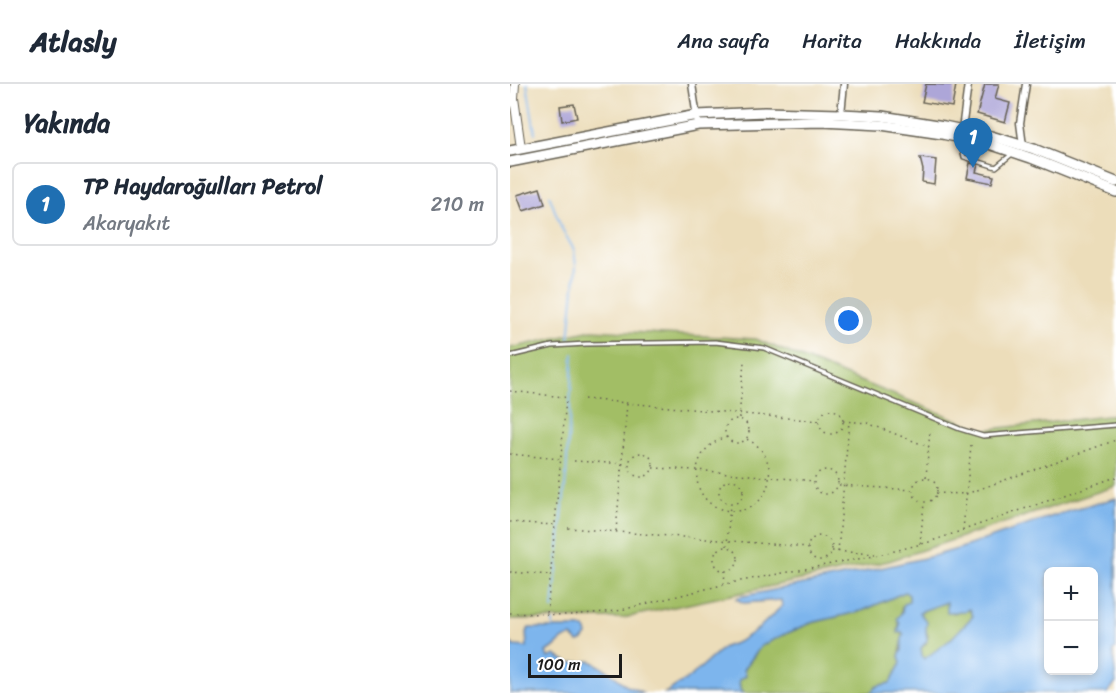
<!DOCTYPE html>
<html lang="tr">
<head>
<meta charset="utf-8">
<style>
  :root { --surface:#fff; --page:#f6f6f7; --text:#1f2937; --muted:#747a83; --line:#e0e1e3; --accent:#1f6fb2 }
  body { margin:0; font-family:Sriracha,sans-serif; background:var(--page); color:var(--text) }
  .controls { position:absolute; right:18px; bottom:18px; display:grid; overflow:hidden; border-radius:9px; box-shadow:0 3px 9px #0003 }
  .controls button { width:54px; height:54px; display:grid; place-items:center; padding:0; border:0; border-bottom:2px solid var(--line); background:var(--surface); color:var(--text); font:30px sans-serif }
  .scale { position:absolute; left:18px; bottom:15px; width:94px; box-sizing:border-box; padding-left:6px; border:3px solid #1c1c1c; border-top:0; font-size:16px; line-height:21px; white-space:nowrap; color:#1c1c1c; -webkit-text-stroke:4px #fff; paint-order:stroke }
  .you { position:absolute; left:339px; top:237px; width:21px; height:21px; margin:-15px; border:4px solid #fff; border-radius:50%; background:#1a73e8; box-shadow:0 0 0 9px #1a73e833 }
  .badge { display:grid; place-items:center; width:39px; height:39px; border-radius:50%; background:var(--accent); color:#fff; font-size:20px; font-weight:700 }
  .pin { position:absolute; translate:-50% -50px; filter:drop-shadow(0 2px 3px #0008) }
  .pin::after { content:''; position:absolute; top:32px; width:21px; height:18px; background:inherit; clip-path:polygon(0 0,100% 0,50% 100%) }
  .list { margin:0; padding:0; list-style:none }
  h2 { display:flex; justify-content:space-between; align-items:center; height:78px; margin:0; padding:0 24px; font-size:26px }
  h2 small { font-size:20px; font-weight:400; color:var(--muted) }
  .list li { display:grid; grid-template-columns:39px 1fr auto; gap:18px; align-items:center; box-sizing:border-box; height:84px; margin:0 12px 12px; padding:0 12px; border:2px solid var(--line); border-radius:9px }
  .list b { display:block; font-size:22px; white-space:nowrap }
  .list p { margin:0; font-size:20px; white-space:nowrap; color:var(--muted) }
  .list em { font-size:20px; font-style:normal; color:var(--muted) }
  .map { position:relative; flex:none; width:606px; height:609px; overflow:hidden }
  header { display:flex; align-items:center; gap:36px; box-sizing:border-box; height:84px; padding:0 30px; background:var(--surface); border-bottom:2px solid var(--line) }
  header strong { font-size:28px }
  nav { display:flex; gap:33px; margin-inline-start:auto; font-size:21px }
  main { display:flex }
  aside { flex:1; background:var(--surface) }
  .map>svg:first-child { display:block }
  .green { fill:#a2be65; stroke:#5f6d40; stroke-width:1.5 }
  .water { fill:#7db5ed; stroke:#4c6884; stroke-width:1.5; fill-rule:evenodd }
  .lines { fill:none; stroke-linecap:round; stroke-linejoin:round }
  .stream { stroke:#7db5ed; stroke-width:2 }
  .building { fill:#ada6d8 }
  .service-casing { stroke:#656053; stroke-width:6 }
  .minor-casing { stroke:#656053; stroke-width:9 }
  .tertiary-casing { stroke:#656053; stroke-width:10 }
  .primary-casing { stroke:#656053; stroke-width:12 }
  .path { stroke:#656053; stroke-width:1.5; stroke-dasharray:1.5 4.5; stroke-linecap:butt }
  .service { stroke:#fff; stroke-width:3 }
  .minor { stroke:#fff; stroke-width:6 }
  .tertiary { stroke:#fff; stroke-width:8 }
  .primary { stroke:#fff; stroke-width:9 }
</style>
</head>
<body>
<header>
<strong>Atlasly</strong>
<nav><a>Ana sayfa</a><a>Harita</a><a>Hakkında</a><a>İletişim</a></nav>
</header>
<main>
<aside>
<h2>Yakında<small></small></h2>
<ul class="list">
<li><span class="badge">1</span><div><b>TP Haydaroğulları Petrol</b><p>Akaryakıt</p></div><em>210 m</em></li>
</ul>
</aside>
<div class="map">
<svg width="606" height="609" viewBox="0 0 606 609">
  <rect width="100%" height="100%" fill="#fff"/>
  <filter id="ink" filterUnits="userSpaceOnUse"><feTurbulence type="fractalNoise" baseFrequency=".0167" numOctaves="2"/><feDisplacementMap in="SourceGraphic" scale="12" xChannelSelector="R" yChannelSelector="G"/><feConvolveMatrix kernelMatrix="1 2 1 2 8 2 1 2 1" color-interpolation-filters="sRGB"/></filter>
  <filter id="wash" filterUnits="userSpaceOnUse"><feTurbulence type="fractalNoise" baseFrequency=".008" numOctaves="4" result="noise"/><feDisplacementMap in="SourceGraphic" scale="24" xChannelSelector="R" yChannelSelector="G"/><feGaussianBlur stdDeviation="1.35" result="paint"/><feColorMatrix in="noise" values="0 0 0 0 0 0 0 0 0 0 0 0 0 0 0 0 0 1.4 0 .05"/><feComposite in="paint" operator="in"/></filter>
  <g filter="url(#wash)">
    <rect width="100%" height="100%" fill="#ecddba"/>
    <!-- green -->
    <g class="green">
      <path d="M82 246 245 255 472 346 606 331V402L379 477 113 534 0 535V264Z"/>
      <path d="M395 508 399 511V518L392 522 388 547 394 551 389 572 391 579 380 599 370 601 360 609H234L230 606 229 596 236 592 234 585 251 562 273 551 301 539 352 527Z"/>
      <path d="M437 518 443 529 454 528 459 525 463 532 440 556 415 575 412 572 411 564 416 560 418 552 409 528Z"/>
    </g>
    <!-- water -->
    <g class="water">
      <path d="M606 414V564L603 566 606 599 597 609H360L367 602 380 599 391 579 389 572 392 566V554L394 551 392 548 388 549 390 540 387 535 392 528 393 520 399 518V511L395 508 352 527 301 539 273 551 251 562 234 585 236 592 229 596 230 606 234 609H155L180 593 214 563 228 558 249 544 272 522 271 516 234 519 226 515 229 513 353 488 423 472 451 464 546 431ZM538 488H584V586H538ZM437 518V528H454L460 525 463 532 440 556 414 575 412 572 411 564C421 552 416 559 416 546 416 543 417 541 417 538L409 528Z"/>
      <path d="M19 544H75L77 551 72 557 68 558 62 552C50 553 47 564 36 568L38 574 45 571 59 579 81 577 97 586 117 602 134 609H0V558L4 562 17 563 16 548Z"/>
    </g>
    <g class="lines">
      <!-- stream -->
      <g class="stream">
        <path d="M17 0 25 49"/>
        <path d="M39 111 51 143 64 166 66 182 59 256"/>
        <path d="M43 525 56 392 63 270"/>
        <path d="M43 547V538"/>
      </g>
    </g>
    <g id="blocks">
      <!-- building -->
      <g class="building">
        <path d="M416 0 446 1 442 23 412 18Z"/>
        <path d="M475 0H489L485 15 500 19 495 38 467 30Z"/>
        <path d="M64 20 67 34 52 37 50 22Z"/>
        <path d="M410 74 426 76 424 100 412 98 413 86Z"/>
        <path d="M460 79 468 81 466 88 484 92 482 99 457 94Z"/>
        <path d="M30 104 35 120 13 127 7 111Z"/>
      </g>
    </g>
  </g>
  <g filter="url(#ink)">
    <use href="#blocks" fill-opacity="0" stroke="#656053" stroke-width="1.5"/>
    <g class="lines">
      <!-- service casing -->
      <g class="service-casing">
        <g id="service">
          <path d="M450 56 454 73 486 83 502 70"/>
          <path d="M0 272 42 262 76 260 205 258 254 264 450 345 473 352 606 341"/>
        </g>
      </g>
      <!-- minor casing -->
      <g class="minor-casing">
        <g id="minor">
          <path d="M182 0 188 41"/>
          <path d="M331 30 334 0"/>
          <path d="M452 46 458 0"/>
          <path d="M513 62 510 39 516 0"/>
        </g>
      </g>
      <!-- tertiary casing -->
      <g class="tertiary-casing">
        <path id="tertiary" d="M5 0 4 14 11 64"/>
      </g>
      <!-- primary casing -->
      <g class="primary-casing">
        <g id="primary">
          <path d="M0 67 187 31 254 28 331 30 372 32 434 42 481 52 524 65 606 98"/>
          <path d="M0 78 188 41 312 38 371 41 432 50 479 60 521 74 606 108"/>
        </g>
      </g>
      <!-- path -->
      <g class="path">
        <path d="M0 307 54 313 56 315 37 530"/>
        <path d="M74 315 309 337"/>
        <circle cx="321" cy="338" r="12"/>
        <path d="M229 334 234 278"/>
        <circle cx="227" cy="347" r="12"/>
        <path d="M333 337 357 339 419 363"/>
        <path d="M217 353C172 365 179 428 225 427 265 426 272 369 236 355"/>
        <circle cx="131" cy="381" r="12"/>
        <path d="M0 370 50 375"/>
        <path d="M64 377 118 380"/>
        <path d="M143 384 186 386 304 397"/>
        <circle cx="316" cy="398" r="12"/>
        <path d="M416 393 420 347"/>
        <circle cx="415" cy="406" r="12"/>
        <circle cx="221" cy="408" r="12"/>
        <path d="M329 401 402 406"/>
        <path d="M426 409 456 410 606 356"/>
        <path d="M0 438 44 441"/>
        <path d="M58 444 298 463"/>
        <path d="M453 446 461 361"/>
        <path d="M106 447 117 320"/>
        <circle cx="310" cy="464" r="12"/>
        <path d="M410 460 414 420"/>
        <path d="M217 462 220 420"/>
        <circle cx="216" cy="475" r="12"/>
        <path d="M322 467 365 470"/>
        <path d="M328 468 339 337"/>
        <path d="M0 488 40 491"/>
        <path d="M214 500 215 487"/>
        <path d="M0 529 59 531 107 527 220 499 369 471 419 458 606 393"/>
      </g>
      <!-- service -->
      <use href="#service" class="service"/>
      <!-- minor -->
      <use href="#minor" class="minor"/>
      <!-- tertiary -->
      <use href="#tertiary" class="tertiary"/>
      <!-- primary -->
      <use href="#primary" class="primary"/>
    </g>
  </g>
</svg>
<div class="controls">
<button>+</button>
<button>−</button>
</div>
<div class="scale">100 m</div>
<div class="you"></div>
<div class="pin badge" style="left:463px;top:84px">1</div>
</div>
</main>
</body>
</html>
